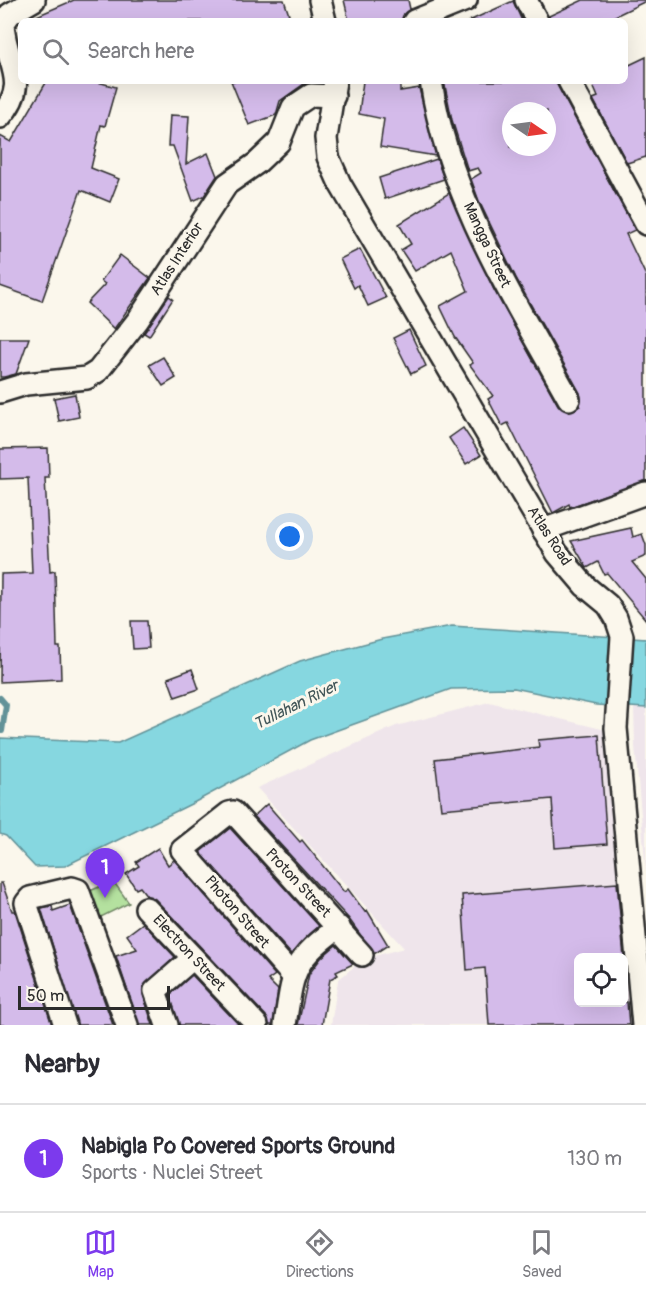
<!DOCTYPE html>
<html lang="en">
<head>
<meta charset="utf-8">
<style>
  :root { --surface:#fff; --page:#f2f2f3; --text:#2b2b33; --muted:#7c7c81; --line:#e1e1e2; --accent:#7c3aed }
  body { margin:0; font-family:Pangolin,sans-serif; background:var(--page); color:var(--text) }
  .controls { position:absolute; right:18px; bottom:18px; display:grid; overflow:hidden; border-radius:9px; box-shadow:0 6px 24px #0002 }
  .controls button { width:54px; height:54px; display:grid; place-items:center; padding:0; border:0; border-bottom:2px solid var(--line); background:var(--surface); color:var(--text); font:30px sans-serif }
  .compass { position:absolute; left:502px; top:102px; width:54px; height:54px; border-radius:50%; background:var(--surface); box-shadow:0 6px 24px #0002; rotate:103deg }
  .scale { position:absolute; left:18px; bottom:15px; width:152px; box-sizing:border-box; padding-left:6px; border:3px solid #2b2b2b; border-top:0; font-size:16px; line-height:21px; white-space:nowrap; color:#2b2b2b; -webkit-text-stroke:4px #fbf7ec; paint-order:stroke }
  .you { position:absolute; left:290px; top:537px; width:21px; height:21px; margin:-15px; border:4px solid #fff; border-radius:50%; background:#1a73e8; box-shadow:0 0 0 9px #1a73e833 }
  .badge { display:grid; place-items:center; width:39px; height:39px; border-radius:50%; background:var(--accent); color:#fff; font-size:20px; font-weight:700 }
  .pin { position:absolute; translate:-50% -50px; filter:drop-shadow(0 2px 3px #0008) }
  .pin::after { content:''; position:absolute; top:32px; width:21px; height:18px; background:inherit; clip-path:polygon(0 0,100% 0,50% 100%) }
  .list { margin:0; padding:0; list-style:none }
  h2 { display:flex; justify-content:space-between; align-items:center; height:78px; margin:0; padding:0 24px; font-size:26px }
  h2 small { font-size:20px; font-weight:400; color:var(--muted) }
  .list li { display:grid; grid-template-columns:39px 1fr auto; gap:18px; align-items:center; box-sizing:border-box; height:108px; padding:0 24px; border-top:2px solid var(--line) }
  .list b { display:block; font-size:22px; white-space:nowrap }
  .list p { margin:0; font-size:20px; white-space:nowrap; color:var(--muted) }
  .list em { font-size:20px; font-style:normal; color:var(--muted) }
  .icon { flex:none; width:33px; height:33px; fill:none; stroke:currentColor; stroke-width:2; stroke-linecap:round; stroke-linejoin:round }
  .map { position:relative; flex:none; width:646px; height:1025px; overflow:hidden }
  .search { position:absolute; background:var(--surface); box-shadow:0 6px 24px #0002; left:18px; right:18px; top:18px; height:66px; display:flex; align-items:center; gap:15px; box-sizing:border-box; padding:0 21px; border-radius:9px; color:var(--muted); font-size:22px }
  .sheet { height:186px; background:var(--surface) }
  nav { display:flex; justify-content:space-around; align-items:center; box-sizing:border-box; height:84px; border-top:2px solid var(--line); background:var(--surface); font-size:16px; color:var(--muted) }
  nav a { display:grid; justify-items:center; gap:3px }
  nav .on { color:var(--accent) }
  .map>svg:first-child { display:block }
  .built { fill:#efe5eb; fill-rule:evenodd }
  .green { fill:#b4e19f; stroke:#708665; stroke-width:1.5 }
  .water { fill:#86d7e0; stroke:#629298; stroke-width:1.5 }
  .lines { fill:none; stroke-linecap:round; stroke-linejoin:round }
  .stream { stroke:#629298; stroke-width:6 }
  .building { fill:#d4bbea; stroke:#2b2b2b; stroke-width:1.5; fill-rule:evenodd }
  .minor-casing { stroke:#2b2b2b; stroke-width:26 }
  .minor { stroke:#fbf7ec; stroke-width:21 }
  .labels { text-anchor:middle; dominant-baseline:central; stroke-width:6; stroke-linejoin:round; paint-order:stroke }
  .street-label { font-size:15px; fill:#2b2b2b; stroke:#fbf7ec }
  .water-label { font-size:16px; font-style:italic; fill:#425658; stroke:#fbf7ec }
</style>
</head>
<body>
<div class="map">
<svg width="646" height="1025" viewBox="0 0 646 1025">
  <rect width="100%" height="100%" fill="#fbf7ec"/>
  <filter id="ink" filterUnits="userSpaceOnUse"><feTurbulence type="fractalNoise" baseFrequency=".0167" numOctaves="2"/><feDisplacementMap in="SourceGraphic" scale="12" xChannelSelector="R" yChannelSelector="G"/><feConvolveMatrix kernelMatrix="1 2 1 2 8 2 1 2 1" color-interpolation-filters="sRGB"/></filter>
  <g filter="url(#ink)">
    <!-- built -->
    <g class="built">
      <path d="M489 702 606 730 632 1025H331L338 980 363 959 404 948 257 788 396 726ZM578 958H624V1002H578Z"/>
      <path d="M634 707 646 708V872L635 746Z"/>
    </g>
    <!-- green -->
    <path class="green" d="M113 881 129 903 91 922 83 894Z"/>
    <!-- water -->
    <path class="water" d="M452 626 646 639V708L596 705 514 688 451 689 310 740 195 802 65 866 35 867 6 836 0 834V738L118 743 300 661 382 639Z"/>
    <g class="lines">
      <!-- stream -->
      <path class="stream" d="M0 698 6 705 2 731"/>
    </g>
    <!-- building -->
    <g class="building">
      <path d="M74 0H284L291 21H25Z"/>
      <path d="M344 0H408L410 9 404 14 402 21H349Z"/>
      <path d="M583 0H646V1L605 21H550L549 16Z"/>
      <path d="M513 1 522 21H469Z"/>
      <path d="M646 57V157L627 163 593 99 598 97 591 81H625V67Z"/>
      <path d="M47 81H94L116 87 105 126 101 125 91 168 119 179 110 202 81 190 42 301 0 286V136L11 142Z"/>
      <path d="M231 81H322L304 84 280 101 276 115 249 125Z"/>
      <path d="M363 81H400V91L419 88 436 156 380 147 384 119 359 114Z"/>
      <path d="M444 81H555L635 230 626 234 646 276V481L570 507 569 504 553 513 508 423 502 426 488 399 493 396 470 365 473 363 455 337 440 306 468 291 451 250 415 271 401 250 411 244 399 224 449 193 494 290 558 405 568 412 580 406V393L516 278 479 201 471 179 481 173 478 168 468 171 452 120ZM511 111H547V147H511Z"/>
      <path d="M170 115 189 116 186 164 208 153 217 176 204 196 193 201 173 146H168Z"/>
      <path d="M437 159 444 179 385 199 379 178Z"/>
      <path d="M360 249 386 298 368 306 358 285 354 288 340 259Z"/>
      <path d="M120 255 150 278 114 329 87 303 105 284 101 281Z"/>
      <path d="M169 296 173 299 149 336 144 333Z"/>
      <path d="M409 330 426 366 411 374 393 338Z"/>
      <path d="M0 338H29L16 374 4 377H0Z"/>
      <path d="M163 357 176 378 163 386 149 365Z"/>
      <path d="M75 394 79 417 59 421 54 398Z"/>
      <path d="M463 428 481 455 466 464 449 438Z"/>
      <path d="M48 448 49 478H45L50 572 55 571 57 647H60L61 679 0 682 1 574 32 573 28 478 0 479V449Z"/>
      <path d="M631 528 633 537 642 534 646 545V556L632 562 646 579V620L607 573 604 574 598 562 587 568 571 541Z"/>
      <path d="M131 621H147L149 648 133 649Z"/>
      <path d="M192 669 199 689 175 697 168 678Z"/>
      <path d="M599 735 607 844 555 848 552 799 441 809 435 759 539 747 538 740Z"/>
      <path d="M267 804 300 842 302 840 344 892 348 889 365 912 367 910 388 945 374 954 349 919 254 816Z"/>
      <path d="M230 828 319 926 291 954 200 852Z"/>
      <path d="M158 848 168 865 174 860 275 975 268 980 278 990 273 1025H269L266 1016 155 899 147 896 140 887 136 889 126 874 139 866 136 862Z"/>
      <path d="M0 883H2L12 911H15L52 1025H0Z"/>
      <path d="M617 883 624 957H579V1002H627L629 1025H489L485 968 467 970 462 895Z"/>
      <path d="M70 905 113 1025H77L41 908 52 906 53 911Z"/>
      <path d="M143 923 175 957 143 987V995L153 1025H139L116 956 137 949 127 935Z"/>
      <path d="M336 945 353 964 336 972 338 975 330 979 322 1025H298L309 974 321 958Z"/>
      <path d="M192 975 239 1025H179L170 995Z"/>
    </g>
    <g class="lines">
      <!-- minor casing -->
      <g class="minor-casing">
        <g id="minor">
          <path d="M320 0 325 21"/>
          <path d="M526 0 537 21"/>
          <path d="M414 21 466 0"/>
          <path d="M335 81 326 138 328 157 340 184 557 553 585 586 608 605 616 618 622 636 616 728 643 1025"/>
          <path d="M431 81C448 196 513 298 569 399"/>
          <path d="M569 81 646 224"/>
          <path d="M0 117C32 81 5 65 3 24L10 14 34 0"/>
          <path d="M0 392 26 384 87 378 98 371 138 320 227 184 257 163 279 142 293 107 311 95 334 96"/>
          <path d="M543 530 646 493"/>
          <path d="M146 908 257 1025"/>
          <path d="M292 975 182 850 229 813 233 812 362 955"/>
          <path d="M65 1025 26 903 30 898 72 888 78 890 127 1025"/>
          <path d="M167 1025 155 991 193 958"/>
          <path d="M285 1025C293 972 292 960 339 927"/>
        </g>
      </g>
      <!-- minor -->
      <use href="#minor" class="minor"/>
    </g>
  </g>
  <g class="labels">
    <!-- street labels -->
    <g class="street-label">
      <text transform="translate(487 245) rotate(65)">Mangga Street</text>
      <text transform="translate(177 259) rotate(-57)">Atlas Interior</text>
      <text transform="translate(549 536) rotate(57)">Atlas Road</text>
      <text transform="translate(298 883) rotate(47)">Proton Street</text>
      <text transform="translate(237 912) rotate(49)">Photon Street</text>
      <text transform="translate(189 953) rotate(47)">Electron Street</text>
    </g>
    <!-- water labels -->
    <g class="water-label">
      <text transform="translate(296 705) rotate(-26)">Tullahan River</text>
    </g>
  </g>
</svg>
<div class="controls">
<button><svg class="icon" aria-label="locate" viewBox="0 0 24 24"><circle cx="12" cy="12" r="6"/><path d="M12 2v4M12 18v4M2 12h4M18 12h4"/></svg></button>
</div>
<svg class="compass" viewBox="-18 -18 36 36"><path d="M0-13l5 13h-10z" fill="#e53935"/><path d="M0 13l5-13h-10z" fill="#7c7c81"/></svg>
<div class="scale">50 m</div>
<div class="you"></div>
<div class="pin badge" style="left:105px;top:898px">1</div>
<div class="search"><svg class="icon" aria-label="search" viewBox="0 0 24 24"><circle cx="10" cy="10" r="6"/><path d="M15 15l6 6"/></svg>Search here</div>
</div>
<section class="sheet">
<h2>Nearby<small></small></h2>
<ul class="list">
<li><span class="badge">1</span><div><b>Nabigla Po Covered Sports Ground</b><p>Sports · Nuclei Street</p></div><em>130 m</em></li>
</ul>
</section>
<nav>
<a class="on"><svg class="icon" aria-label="map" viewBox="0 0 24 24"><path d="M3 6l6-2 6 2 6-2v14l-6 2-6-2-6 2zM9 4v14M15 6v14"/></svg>Map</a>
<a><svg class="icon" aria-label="directions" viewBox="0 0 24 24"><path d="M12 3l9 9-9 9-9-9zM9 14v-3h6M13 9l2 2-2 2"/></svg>Directions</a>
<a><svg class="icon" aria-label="saved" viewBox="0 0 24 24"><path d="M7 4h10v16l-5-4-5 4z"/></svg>Saved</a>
</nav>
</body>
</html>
